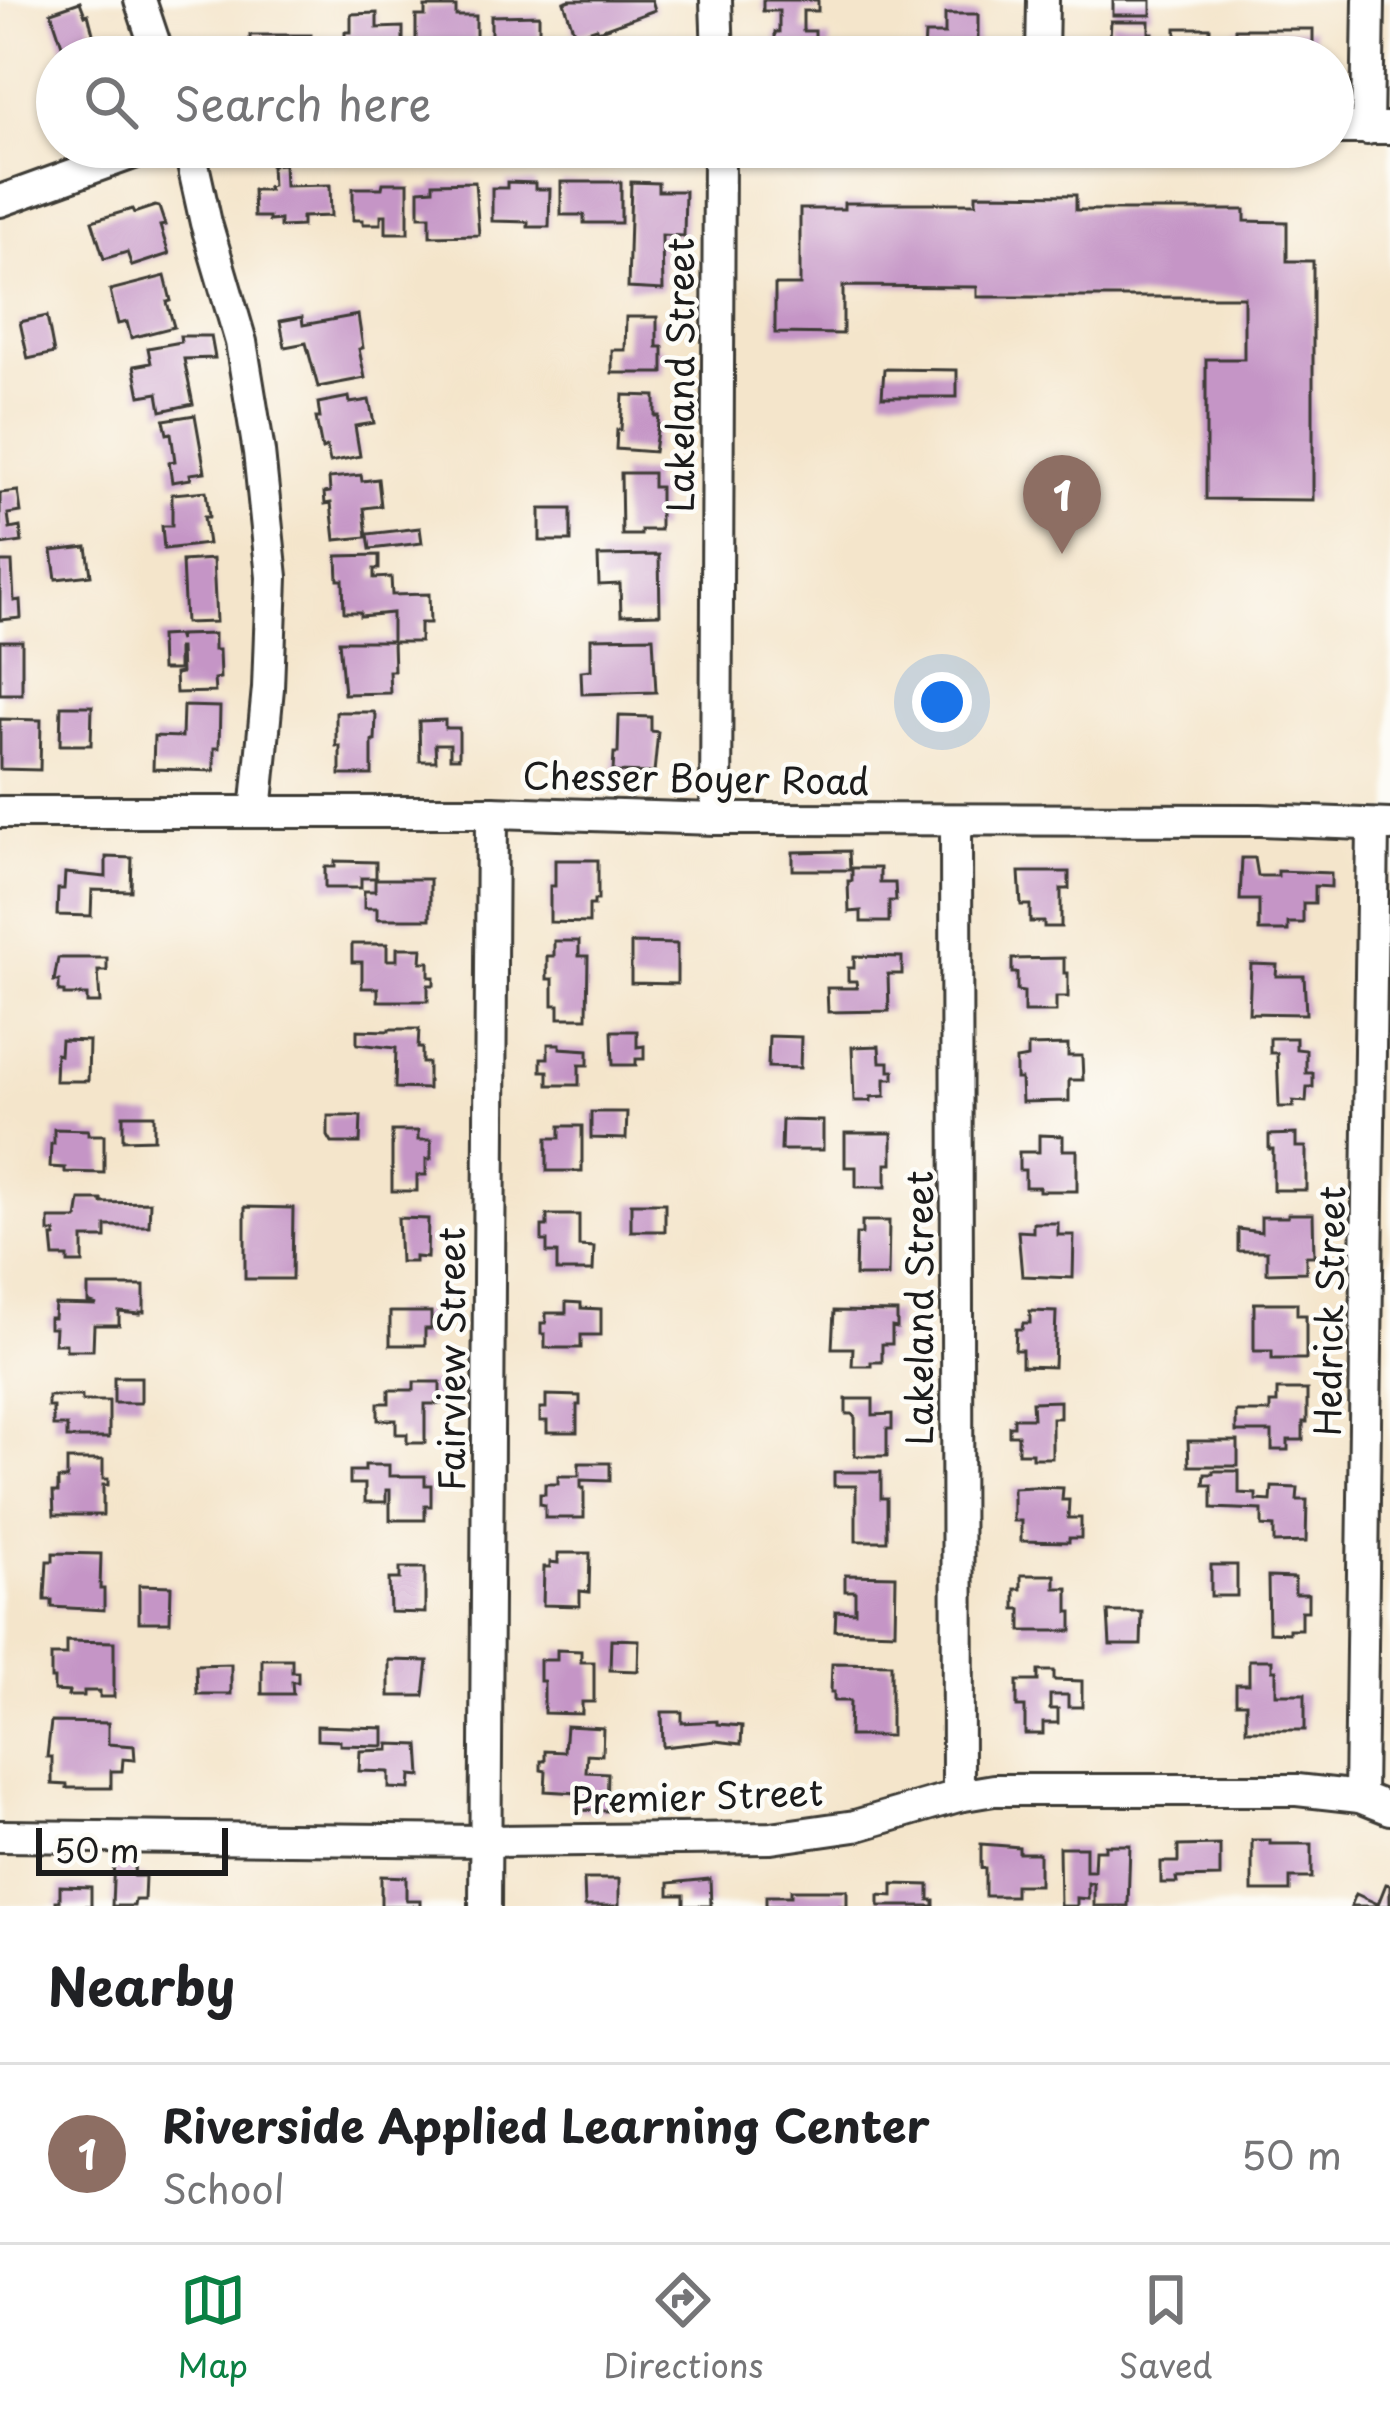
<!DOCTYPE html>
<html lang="en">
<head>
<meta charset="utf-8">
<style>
  :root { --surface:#fff; --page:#f6f6f6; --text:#202124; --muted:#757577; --line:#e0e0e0; --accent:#0b8043 }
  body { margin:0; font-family:"Playpen Sans",sans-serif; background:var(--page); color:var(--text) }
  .scale { position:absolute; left:36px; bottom:30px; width:192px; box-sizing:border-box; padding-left:12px; border:6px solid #1c1c1c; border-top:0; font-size:33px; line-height:42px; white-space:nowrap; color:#1c1c1c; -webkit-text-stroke:9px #fdfcf7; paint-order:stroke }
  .you { position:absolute; left:942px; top:702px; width:42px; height:42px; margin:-30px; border:9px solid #fff; border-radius:50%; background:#1a73e8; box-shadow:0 0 0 18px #1a73e833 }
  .badge { display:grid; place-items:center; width:78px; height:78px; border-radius:50%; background:var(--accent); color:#fff; font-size:39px; font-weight:700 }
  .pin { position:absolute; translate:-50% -99px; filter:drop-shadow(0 3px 6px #0008) }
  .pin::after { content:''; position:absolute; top:63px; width:42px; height:36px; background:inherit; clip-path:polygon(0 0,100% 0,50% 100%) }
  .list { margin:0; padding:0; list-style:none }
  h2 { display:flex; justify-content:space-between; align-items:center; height:156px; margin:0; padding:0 48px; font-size:51px }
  h2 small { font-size:39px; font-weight:400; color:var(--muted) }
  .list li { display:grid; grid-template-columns:78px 1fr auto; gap:36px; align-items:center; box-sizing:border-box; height:180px; padding:0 48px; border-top:3px solid var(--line) }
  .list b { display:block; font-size:45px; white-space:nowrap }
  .list p { margin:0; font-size:39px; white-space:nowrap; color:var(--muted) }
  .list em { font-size:39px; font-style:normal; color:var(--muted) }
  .icon { flex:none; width:66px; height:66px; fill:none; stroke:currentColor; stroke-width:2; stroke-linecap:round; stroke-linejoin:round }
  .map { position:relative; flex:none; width:1390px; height:1906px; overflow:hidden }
  .search { position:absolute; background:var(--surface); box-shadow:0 3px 9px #0004; left:36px; right:36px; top:36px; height:132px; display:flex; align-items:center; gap:30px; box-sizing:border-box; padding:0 42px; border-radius:66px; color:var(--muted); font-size:45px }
  .sheet { height:336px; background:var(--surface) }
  nav { display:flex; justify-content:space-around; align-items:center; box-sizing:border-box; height:168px; border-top:3px solid var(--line); background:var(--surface); font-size:33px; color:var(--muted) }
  nav a { display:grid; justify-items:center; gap:6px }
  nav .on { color:var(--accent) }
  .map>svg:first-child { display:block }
  .building { fill:#c595c6 }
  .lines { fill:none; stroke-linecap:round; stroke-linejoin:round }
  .minor-casing { stroke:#3c3a36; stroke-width:36 }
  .minor { stroke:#fff; stroke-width:30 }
  .labels { text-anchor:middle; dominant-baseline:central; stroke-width:9; stroke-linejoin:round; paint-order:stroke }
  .street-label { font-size:36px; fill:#1c1c1c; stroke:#fdfcf7 }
</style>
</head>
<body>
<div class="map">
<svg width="1390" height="1906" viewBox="0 0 1390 1906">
  <rect width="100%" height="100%" fill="#fdfcf7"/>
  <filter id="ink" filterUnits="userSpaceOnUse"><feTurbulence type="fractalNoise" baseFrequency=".00833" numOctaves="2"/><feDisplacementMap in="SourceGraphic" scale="24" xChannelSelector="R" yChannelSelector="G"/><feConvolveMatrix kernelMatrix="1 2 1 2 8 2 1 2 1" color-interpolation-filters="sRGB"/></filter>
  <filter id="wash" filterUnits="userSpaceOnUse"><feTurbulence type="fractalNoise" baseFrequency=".004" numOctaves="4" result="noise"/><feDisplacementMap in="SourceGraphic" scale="48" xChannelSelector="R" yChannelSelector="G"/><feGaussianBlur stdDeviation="2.7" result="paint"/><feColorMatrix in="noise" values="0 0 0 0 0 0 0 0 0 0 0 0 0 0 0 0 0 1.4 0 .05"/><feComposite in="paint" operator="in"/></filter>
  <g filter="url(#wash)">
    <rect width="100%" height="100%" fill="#f4e5cb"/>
    <g id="blocks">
      <!-- building -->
      <g class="building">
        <path d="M570 0H652L655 10 598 31 597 28 575 35 564 2Z"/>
        <path d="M763 0H818V11H803V31H815V38H830V54H815V57H775V32H779V11H763Z"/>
        <rect x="1113" y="0" width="38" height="15"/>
        <path d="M80 2 85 15 88 14 99 57H66L51 12Z"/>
        <path d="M425 7H456V16H476V52H462V57H430V52H416V16H425Z"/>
        <path d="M377 13V28L403 27V42H399V56L345 57V32H351V14Z"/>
        <path d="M945 14H978V46H983V57L924 54 925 34H945Z"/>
        <path d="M539 15V54L491 55V16Z"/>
        <path d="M1111 21H1149V33H1153V57H1109Z"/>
        <rect x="1176" y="28" width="34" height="29"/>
        <rect x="1235" y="29" width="78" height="28"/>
        <rect x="250" y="35" width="61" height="22"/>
        <path d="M284 164 285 186 330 185 331 216 302 217V226L280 227V220L269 221V217H254L253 190H269L268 187 272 186 271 165Z"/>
        <path d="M475 182 479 235 430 236V216H419V190L433 189V183Z"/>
        <path d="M507 182 535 183V189H550L549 227H528V222L492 221V188H507Z"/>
        <path d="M561 182H621V223H584V215H561Z"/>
        <path d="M631 182 658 183V191H685L684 236 662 235 663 290 628 288Z"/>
        <path d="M383 183H408V233H386V215H381V224H363V220H353V188H382Z"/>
        <path d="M976 194 1076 195V210H1245V221L1287 222V261H1313V500L1206 499V359H1244V297H977V287L843 286V334L775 333V285H800V209H844V203H976Z"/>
        <path d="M155 206 159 207 165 225 160 226 169 254 132 266 127 252 104 259 92 221 132 209 134 213Z"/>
        <path d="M165 276 171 301 167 302 174 327 131 338 127 322 118 324 110 290Z"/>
        <path d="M358 315 363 348 359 349 365 378 318 387 306 343 285 347 280 321 302 317 303 325Z"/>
        <path d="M47 316 54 353 28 359 20 322Z"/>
        <path d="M626 317H657V347H663V373H612V350H625Z"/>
        <path d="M180 336H211L215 358 184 359 193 404 161 411 158 393 140 396 134 366 151 363 148 348 181 342Z"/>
        <path d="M884 369 957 370V397H882Z"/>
        <path d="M623 395 655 396V416H659L654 452 616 449 617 430H621Z"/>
        <path d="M349 397 350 403 369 400 374 423 355 426 360 456 330 462 327 447 322 449 316 418H320L318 403Z"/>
        <path d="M195 415 205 472 190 474 191 479 172 482 169 462 175 461 171 433 167 434 164 420Z"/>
        <path d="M621 473H653V487H660V530H641V535H622Z"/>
        <path d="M361 475 362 481 378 479 381 506 364 508 367 537 335 540 331 503 325 504 324 493 330 492 329 478Z"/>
        <path d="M18 491 21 512 8 514 10 529 20 527 22 542 0 545V493Z"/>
        <path d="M206 491 209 517H204L208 544 164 549 162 526H172V494Z"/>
        <rect x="540" y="509" width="31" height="32"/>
        <path d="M420 528 422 543 370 549 368 534Z"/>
        <path d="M87 547 91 575 56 579 52 551Z"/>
        <path d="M379 555V569H374V578L391 577 392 595 429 594 430 623H420V642H393L394 671H389L390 693 344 694 339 641H392V613L360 616V612H344L343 580H338L337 556Z"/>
        <path d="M659 555 660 614 621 615 620 584 599 585 598 556Z"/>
        <path d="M213 559 216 622 185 623 182 561Z"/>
        <path d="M0 562H12L14 601 20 600 21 618 0 620Z"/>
        <path d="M214 634V650H219L220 678 214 679 215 692 176 693 175 674 181 673 180 648H178V670H161L160 636 177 635 179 641V635Z"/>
        <path d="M653 637 656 692 582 694 581 671 591 670V638Z"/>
        <rect x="0" y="641" width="22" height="53"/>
        <path d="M61 706H92L91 745H60Z"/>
        <path d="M183 706 220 707 219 748H214V771L153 769 154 736 182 737Z"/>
        <path d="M336 712H374L376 715 375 741H372V775H340V746H336Z"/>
        <path d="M619 716 651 717V731L658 732 654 773 613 772 614 753H618Z"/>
        <path d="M0 719 41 720 40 770 0 769Z"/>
        <path d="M445 720V728H459V758H450V744H435L436 761H420L419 721Z"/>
        <path d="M849 851 850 870H793V852Z"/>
        <path d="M106 857 132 858 131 891 92 890 91 916 57 915 58 889H64L65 873 106 877Z"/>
        <path d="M1242 858H1255L1258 876H1278V871L1331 873V887L1315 886V903H1303V923H1288V931H1259V900H1240Z"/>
        <path d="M555 860H598V900H594V905H589V923L550 922V886H555Z"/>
        <path d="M335 861 376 862V878H361V888H325V867H335Z"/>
        <path d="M852 868H880V883H895L896 901H889V922H861V911L849 912 848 881H852Z"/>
        <path d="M1019 872H1069V889H1061V927H1044V922H1030V905H1021Z"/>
        <path d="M375 879H430V919H377V908H364V891H375Z"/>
        <path d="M554 941H579V956H588L587 1018H559V1005H553V979H547V956H554Z"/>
        <path d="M631 943 677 944V984L631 983Z"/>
        <path d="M352 944H387V960H397V948H422L421 962H429V977H434V985H428V1001H378V988H362V962H352Z"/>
        <path d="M854 956 902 957V974H888L889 1011 828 1012 827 988H857L856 981H848V968H854Z"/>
        <path d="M58 958H107V971H98L100 1003H87V995H64V992H59V981H54Z"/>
        <path d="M1064 958V973H1068V997H1056V1012H1024V992L1017 991V973H1012V959Z"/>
        <path d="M1251 964 1277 965 1276 976H1304L1306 1014 1249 1013Z"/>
        <path d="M389 1029H419L418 1048H422V1063H428V1089L395 1088 396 1048 357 1044V1030L389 1031Z"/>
        <path d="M612 1031H637V1047L644 1046V1059H636V1065H613Z"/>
        <path d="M769 1036 801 1037 800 1068 768 1067Z"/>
        <path d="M1270 1038H1296V1049L1306 1050V1073H1313V1087H1307L1306 1102 1293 1101V1107H1279L1277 1053H1270Z"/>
        <path d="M61 1040 89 1041 88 1081H55L56 1054 60 1055Z"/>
        <path d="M548 1044H560V1048L588 1050V1065H579V1085H548V1071H541V1058H548Z"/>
        <path d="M1068 1045V1056H1082L1083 1080H1069V1101L1022 1102 1021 1079H1016V1060L1028 1058V1046Z"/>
        <path d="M879 1046 880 1062H889V1071H894V1079H885V1096L871 1097V1101H854L852 1047Z"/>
        <path d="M591 1112H627L626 1139 591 1138Z"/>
        <path d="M123 1115H154V1139L123 1140Z"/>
        <path d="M328 1116H361L360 1143H332L328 1136Z"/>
        <path d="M782 1120 823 1121V1150H781Z"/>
        <path d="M560 1126H582V1171H547V1138H560Z"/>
        <path d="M54 1129 88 1130V1135H104V1173L65 1172V1168L50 1167 51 1144H54Z"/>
        <path d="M392 1131H418V1140H431V1159H426V1175H417V1191H392Z"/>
        <path d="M845 1133H892V1164H886V1187H856V1167H845Z"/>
        <path d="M1296 1134V1147H1306V1190H1273V1149H1269V1135Z"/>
        <path d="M1039 1135 1063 1136V1150H1077V1191H1039V1187H1025V1170H1019V1152H1039Z"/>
        <path d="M80 1200H102V1203L150 1202 149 1226H106V1238H83V1263H68V1257H54L52 1237H55V1232H49V1219H77Z"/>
        <rect x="631" y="1203" width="34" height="28"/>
        <path d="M245 1207 293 1208 292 1279H245Z"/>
        <path d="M1288 1214H1313L1314 1256H1306V1272L1267 1273V1251H1238V1229L1261 1232V1217H1288Z"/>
        <path d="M547 1215H579V1246L594 1247 593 1271H557V1253H547V1241H542V1226H547Z"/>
        <path d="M398 1218 428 1219 427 1258 415 1257V1262H400Z"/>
        <path d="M862 1221H889L888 1276H855L856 1234H862Z"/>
        <path d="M1033 1223H1058V1235H1074L1073 1278 1022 1276 1018 1231 1033 1232Z"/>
        <path d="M88 1286H144V1312H140V1314L119 1312V1325H94L93 1350H66V1344H54L55 1328H49V1318H54L55 1304 97 1305 88 1302Z"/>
        <path d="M566 1302 581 1303V1308L601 1309V1335H581V1348H545V1334H541V1323H546V1313H566Z"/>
        <path d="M1254 1303H1297V1315H1306V1359H1272V1351H1254Z"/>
        <path d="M834 1311 897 1312V1328L892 1327V1344H882V1362H871V1366H852L853 1348H832Z"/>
        <path d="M1030 1311 1056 1312 1054 1367 1022 1366V1350H1015L1016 1329H1022L1023 1323H1030Z"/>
        <path d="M390 1312H431V1329H425V1345H390Z"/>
        <rect x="114" y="1377" width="27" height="26"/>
        <path d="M414 1382H440V1404H425V1443H407V1434H396V1420H378V1403H389V1390H414Z"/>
        <path d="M1277 1390H1307V1422H1303V1440H1288V1450H1272V1432H1236V1412H1270V1403H1277Z"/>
        <path d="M546 1395 580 1396V1405H577V1432H547V1421H540V1408H546Z"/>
        <path d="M48 1396H82V1401H109V1438H67V1426H53V1407H48Z"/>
        <path d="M846 1399H873V1415L892 1414V1429H887V1456H855V1418L852 1414H846Z"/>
        <path d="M1060 1401V1418H1052V1458H1032V1453H1018V1435H1009V1426H1014V1418H1033L1032 1402Z"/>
        <path d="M1188 1441H1238V1466H1189Z"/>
        <path d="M67 1460H103V1479H108V1485H103V1515H54L53 1492H58V1479H67Z"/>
        <path d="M579 1463H610V1481L581 1480V1488H584V1518H545V1505L540 1504V1494H545V1484H558V1476H579Z"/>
        <path d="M365 1465H389V1476H425V1485H431V1506H425V1520H390V1490H386V1502H365V1484H350V1471H365Z"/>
        <path d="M1213 1471H1239V1493L1256 1494V1500L1271 1501 1272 1487 1298 1488 1297 1500H1307L1306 1542 1274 1543V1527L1262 1526V1510L1212 1508V1485H1204L1205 1474H1213Z"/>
        <path d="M834 1472H881V1498H887V1541H856V1486H834Z"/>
        <path d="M1034 1487 1063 1488 1062 1500H1069L1068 1518H1081V1538H1069V1542L1021 1541V1521H1013V1488Z"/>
        <path d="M53 1553 101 1554 100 1589H104V1610L52 1607V1600H45V1596L47 1561H53Z"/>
        <path d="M558 1553H590L589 1592 580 1591V1606L543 1605 544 1567H550V1562L558 1563Z"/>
        <rect x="1211" y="1565" width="26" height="31"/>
        <path d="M400 1568H425V1613L390 1612 389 1579H400Z"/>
        <path d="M845 1575 896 1576 895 1632 835 1630 836 1611 855 1612V1591H845Z"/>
        <path d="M1021 1575H1055V1588H1068V1612H1072V1631H1021V1609H1015V1589H1021Z"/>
        <path d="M1268 1577 1295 1578V1594H1308V1611H1301V1629H1289V1633L1269 1632Z"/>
        <path d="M139 1585 171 1586 170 1622H139Z"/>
        <path d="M1108 1612H1142L1141 1645H1110Z"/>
        <path d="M611 1639 639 1640 638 1671 610 1670Z"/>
        <path d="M66 1641 114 1642V1697H100V1691H84V1696H68L69 1692 54 1691V1679H51V1655H66Z"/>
        <path d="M557 1650 581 1651V1662H594V1702H582V1714L544 1713V1681H540V1660H557Z"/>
        <path d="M262 1659H292V1672H298V1682H292L293 1694H262Z"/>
        <path d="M389 1660 428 1661 424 1696H389Z"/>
        <path d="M1249 1660H1272V1670H1276V1694H1305V1730H1246V1703H1236V1684H1249Z"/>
        <path d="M832 1663 891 1664V1736H849L850 1701H834V1692H831Z"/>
        <path d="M231 1664V1694H197L196 1665Z"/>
        <path d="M1038 1671H1054V1680L1082 1681V1707H1068V1695H1050V1709H1058V1723H1043V1734H1025V1707H1017V1681H1038Z"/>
        <path d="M662 1712H682V1723L717 1721V1724L742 1726 741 1744 716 1741 663 1747Z"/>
        <path d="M51 1722 108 1723V1744L134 1746 135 1760 123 1759 122 1771H111V1788H67V1785L52 1784V1757H47Z"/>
        <path d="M317 1726 384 1728V1746L340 1745V1741L317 1740Z"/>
        <path d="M566 1726 603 1728 602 1755 587 1754 586 1772 608 1773 607 1811 578 1810V1793L545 1791 546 1771 541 1770V1761H545V1751L564 1752Z"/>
        <path d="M389 1744 419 1745 421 1776 411 1775 410 1789 389 1788V1772L359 1771 360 1751 389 1750Z"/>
        <path d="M1252 1840H1270V1844H1312V1878H1290V1891H1252Z"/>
        <path d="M981 1844 1019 1847V1853H1039V1885H1015V1896H985V1868H981Z"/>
        <path d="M1105 1845H1130L1128 1906H1094V1883H1088V1899L1077 1898V1906H1060L1059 1847H1086V1871H1094L1095 1850H1105Z"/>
        <path d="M1220 1845V1877L1176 1878 1177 1883H1161V1862H1178V1846Z"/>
        <path d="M114 1858 135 1859 134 1876H145L144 1900H135L134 1906H112Z"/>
        <path d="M381 1876 406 1877V1900H420V1906H381Z"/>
        <path d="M584 1879H619V1906H585Z"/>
        <path d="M710 1879 711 1906H684V1895H669V1883Z"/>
        <path d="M893 1884 929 1885V1900H934V1906H879V1895L893 1896Z"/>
        <path d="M1386 1884 1390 1885V1906H1351L1356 1894 1378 1904Z"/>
        <path d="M60 1886 91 1887V1906H56V1901H60Z"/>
        <path d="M791 1890H847V1906H766V1896H791Z"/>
      </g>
    </g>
  </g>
  <g filter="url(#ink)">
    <use href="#blocks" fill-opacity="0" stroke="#3c3a36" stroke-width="3"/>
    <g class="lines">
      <!-- minor casing -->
      <g class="minor-casing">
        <g id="minor">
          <path d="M140 0 159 57"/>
          <path d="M716 0 718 57"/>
          <path d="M1042 57 1043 0"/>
          <path d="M1333 128H1390"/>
          <path d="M1367 129 1369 0"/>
          <path d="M189 147 206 223 241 342 259 452 272 577 268 688 256 812"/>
          <path d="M0 201 150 147"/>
          <path d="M0 812H492L716 819 1260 820 1390 825"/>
          <path d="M716 819 719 147"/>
          <path d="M956 820 958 1796"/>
          <path d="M1360 1797 1373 826"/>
          <path d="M0 1836 485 1841 771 1838 855 1826 958 1796 994 1790H1297L1360 1797 1390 1809"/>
          <path d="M485 1906 492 812"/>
        </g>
      </g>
      <!-- minor -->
      <use href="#minor" class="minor"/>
    </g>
  </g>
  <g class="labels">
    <!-- street labels -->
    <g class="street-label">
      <text transform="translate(679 375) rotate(-90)">Lakeland Street</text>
      <text transform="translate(696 777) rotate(1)">Chesser Boyer Road</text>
      <text transform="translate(918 1308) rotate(-90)">Lakeland Street</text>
      <text transform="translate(1328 1311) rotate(-89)">Hedrick Street</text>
      <text transform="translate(450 1359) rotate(-90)">Fairview Street</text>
      <text transform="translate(697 1795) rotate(-2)">Premier Street</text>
    </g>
  </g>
</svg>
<div class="scale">50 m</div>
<div class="you"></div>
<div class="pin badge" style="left:1062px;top:554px;background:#8d6e63">1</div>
<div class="search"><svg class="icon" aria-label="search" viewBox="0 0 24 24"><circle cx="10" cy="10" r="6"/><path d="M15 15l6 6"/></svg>Search here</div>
</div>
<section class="sheet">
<h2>Nearby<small></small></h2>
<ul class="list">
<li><span class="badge" style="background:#8d6e63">1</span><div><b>Riverside Applied Learning Center</b><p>School</p></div><em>50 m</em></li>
</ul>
</section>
<nav>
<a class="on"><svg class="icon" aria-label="map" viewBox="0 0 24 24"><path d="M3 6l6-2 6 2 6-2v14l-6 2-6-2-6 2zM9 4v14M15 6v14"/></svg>Map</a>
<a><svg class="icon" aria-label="directions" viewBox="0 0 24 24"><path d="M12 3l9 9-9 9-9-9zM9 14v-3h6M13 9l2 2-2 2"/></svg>Directions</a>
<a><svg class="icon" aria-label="saved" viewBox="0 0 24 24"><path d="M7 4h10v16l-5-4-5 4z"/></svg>Saved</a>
</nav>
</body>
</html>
